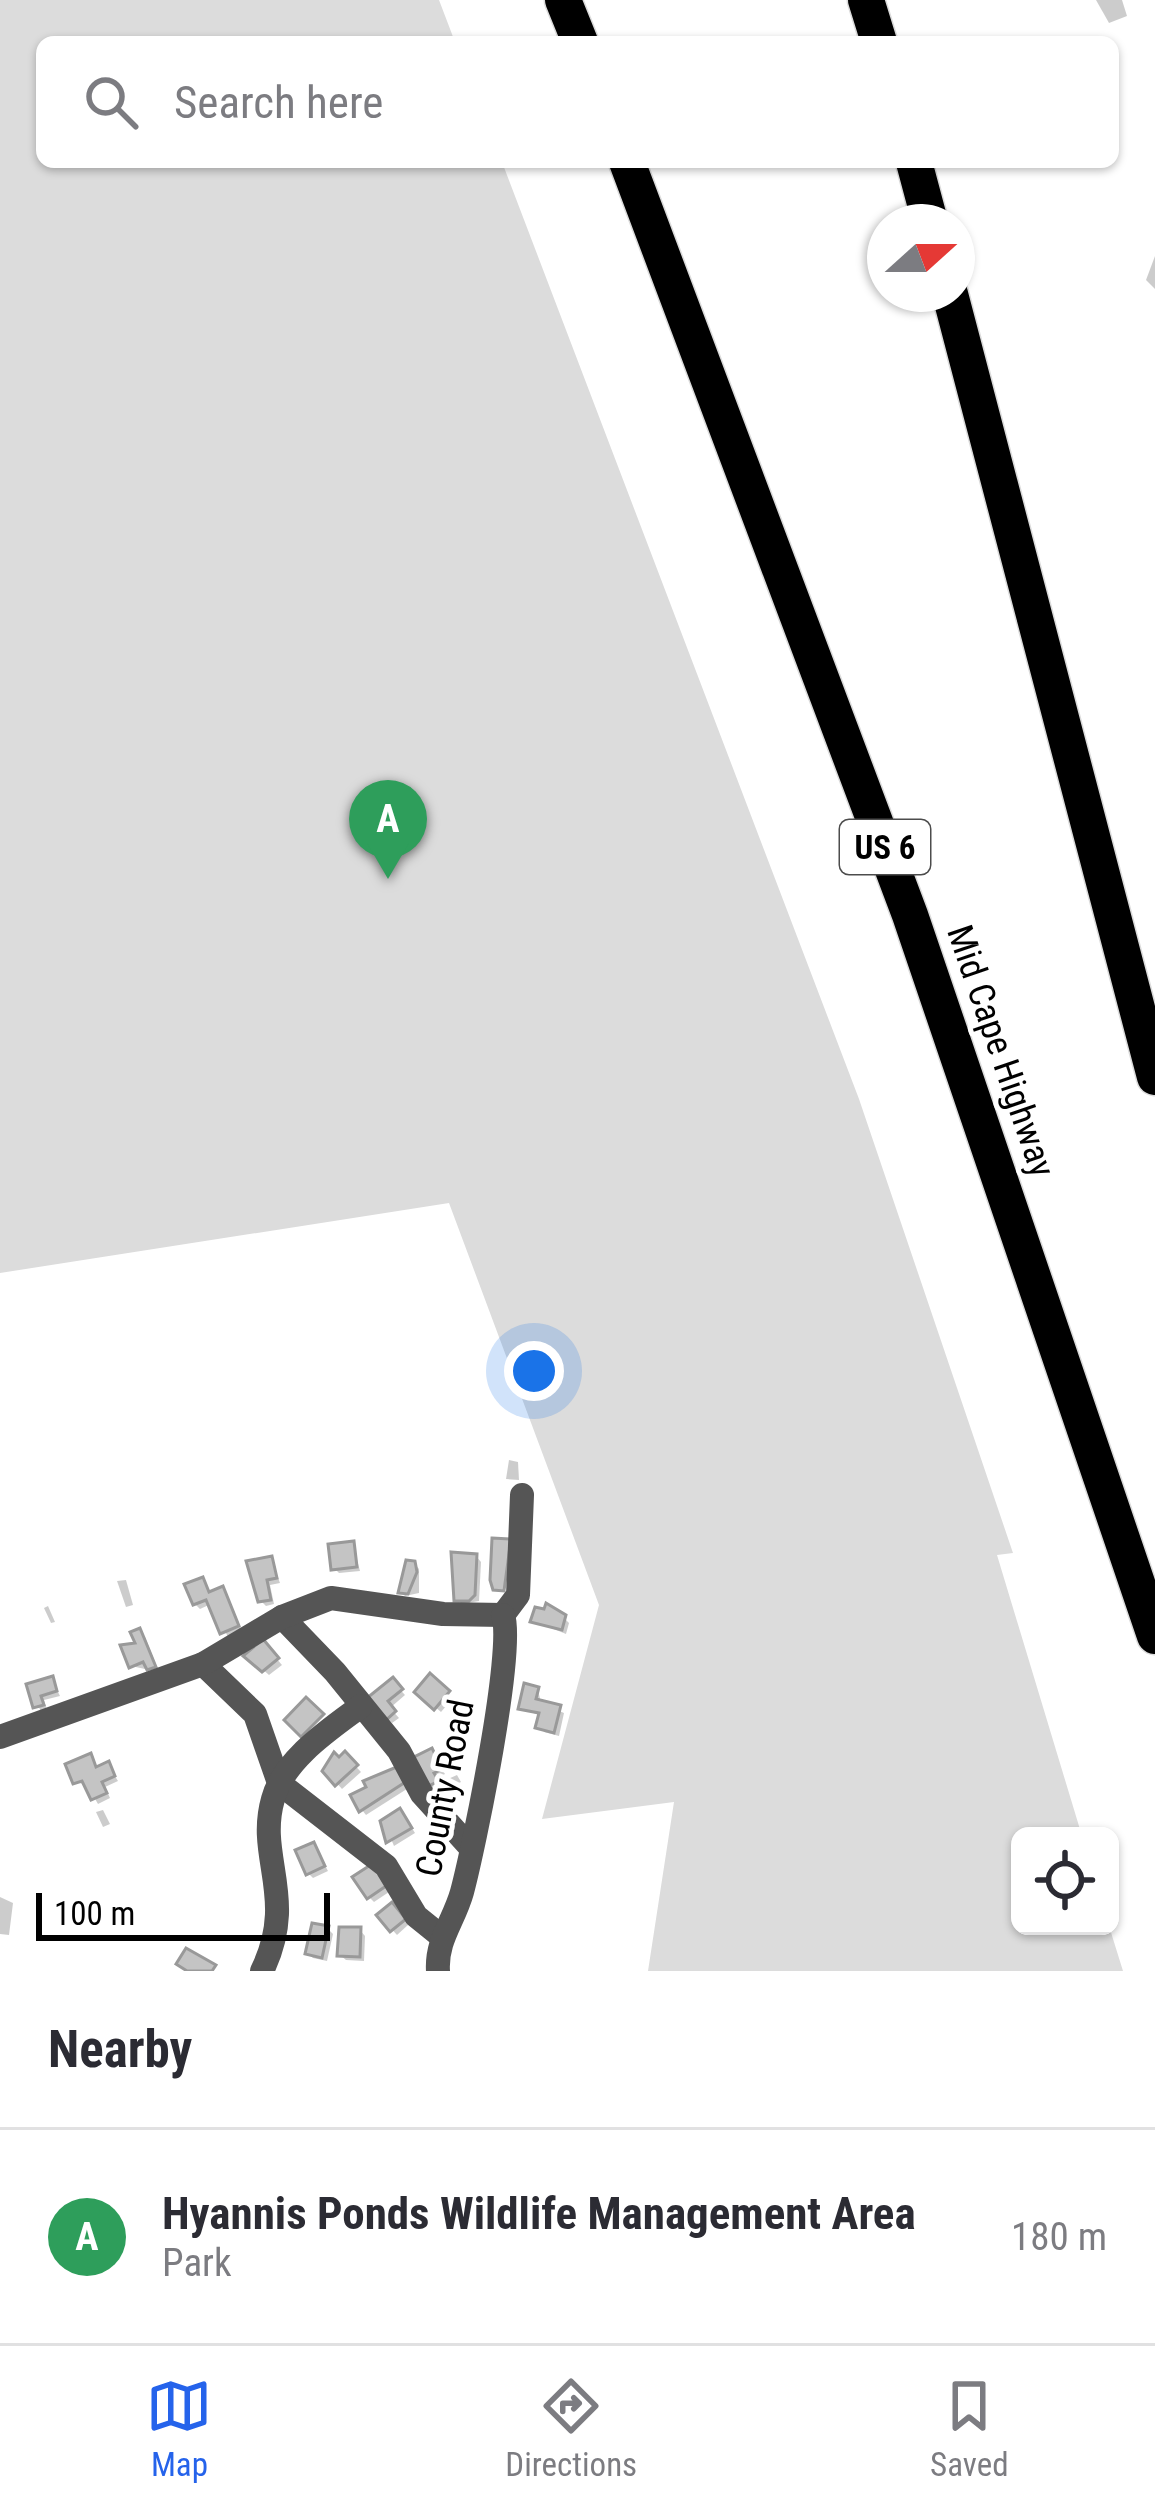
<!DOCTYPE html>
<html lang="en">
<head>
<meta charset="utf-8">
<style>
  :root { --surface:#fff; --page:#f7f7f7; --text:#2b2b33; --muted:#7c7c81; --line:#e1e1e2; --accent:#2563eb }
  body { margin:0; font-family:"Roboto Condensed",sans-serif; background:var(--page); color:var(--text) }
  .controls { position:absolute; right:36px; bottom:36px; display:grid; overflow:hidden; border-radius:18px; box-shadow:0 3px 9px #0004 }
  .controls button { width:108px; height:108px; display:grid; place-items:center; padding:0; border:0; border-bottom:3px solid var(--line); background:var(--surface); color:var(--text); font:60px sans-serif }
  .compass { position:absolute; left:867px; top:204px; width:108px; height:108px; border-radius:50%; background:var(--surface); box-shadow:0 3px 9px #0004; rotate:69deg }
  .scale { position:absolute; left:36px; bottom:30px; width:294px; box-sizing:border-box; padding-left:12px; border:6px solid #000; border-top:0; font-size:33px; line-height:42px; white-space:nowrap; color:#000; -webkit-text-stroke:9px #fff; paint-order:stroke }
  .you { position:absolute; left:534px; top:1371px; width:42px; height:42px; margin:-30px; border:9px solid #fff; border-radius:50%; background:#1a73e8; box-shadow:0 0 0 18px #1a73e833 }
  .badge { display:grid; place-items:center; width:78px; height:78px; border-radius:50%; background:var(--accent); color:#fff; font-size:39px; font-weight:700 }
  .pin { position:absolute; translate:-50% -99px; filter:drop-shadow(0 3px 6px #0008) }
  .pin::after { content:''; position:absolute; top:63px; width:42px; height:36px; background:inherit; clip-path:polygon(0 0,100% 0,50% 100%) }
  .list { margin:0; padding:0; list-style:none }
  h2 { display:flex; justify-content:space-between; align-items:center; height:156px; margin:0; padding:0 48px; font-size:51px }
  h2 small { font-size:39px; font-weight:400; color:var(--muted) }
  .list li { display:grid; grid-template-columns:78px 1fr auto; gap:36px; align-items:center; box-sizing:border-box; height:216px; padding:0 48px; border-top:3px solid var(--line) }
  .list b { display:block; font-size:45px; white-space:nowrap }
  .list p { margin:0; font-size:39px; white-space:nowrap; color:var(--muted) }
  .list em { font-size:39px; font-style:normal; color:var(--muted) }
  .icon { flex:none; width:66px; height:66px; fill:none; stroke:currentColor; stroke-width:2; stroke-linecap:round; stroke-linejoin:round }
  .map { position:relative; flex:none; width:1155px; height:1971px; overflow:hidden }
  .search { position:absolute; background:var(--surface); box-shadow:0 3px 9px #0004; left:36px; right:36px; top:36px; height:132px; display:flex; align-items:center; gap:30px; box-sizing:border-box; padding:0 42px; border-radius:18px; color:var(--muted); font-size:45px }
  .sheet { height:372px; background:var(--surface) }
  nav { display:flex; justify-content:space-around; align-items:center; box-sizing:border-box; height:168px; border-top:3px solid var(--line); background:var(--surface); font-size:33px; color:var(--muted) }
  nav a { display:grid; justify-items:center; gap:6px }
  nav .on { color:var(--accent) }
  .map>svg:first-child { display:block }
  .green { fill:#dcdcdc }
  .shadow { fill:#0003 }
  .building { fill:#c4c4c4; stroke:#999; stroke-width:3 }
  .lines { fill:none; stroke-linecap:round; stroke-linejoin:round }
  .highway-casing { stroke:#dbdbdb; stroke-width:39 }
  .minor { stroke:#555; stroke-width:24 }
  .highway { stroke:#000; stroke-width:36 }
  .labels { text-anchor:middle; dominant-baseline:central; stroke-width:10; stroke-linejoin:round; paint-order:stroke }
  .shield { fill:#fff; stroke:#4c4c4c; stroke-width:3 }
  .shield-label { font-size:33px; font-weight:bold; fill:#000 }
  .street-label { font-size:36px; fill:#000; stroke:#fff }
</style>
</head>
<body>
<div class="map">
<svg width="1155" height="1971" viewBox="0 0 1155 1971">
  <rect width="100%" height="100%" fill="#fff"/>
  <!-- green -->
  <path class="green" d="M0 0H439L455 42H42V162H502L859 1099 1013 1553 997 1555 1082 1836H1020V1926H1109L1123 1971H648L674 1802 542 1819 599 1605 449 1203 0 1273Z"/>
  <!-- shadow -->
  <g class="shadow">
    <path d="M1096 0H1122L1127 16 1109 23Z"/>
    <path d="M1155 256V289L1146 280Z"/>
    <path d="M509 1460 518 1462 519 1480 506 1479Z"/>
    <path d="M353 1545 360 1571 339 1573 334 1568Z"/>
    <path d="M476 1556 481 1562 479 1601 462 1604 457 1599Z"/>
    <path d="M271 1559 280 1583 270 1585 274 1604 266 1606 261 1601Z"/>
    <path d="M414 1563 419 1569V1593L405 1596 401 1592Z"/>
    <path d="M126 1580 133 1605 126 1607 117 1581Z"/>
    <path d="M202 1580 211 1594 222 1590 227 1595 242 1631 228 1637 211 1604 200 1609 195 1604Z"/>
    <path d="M48 1606 55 1622 51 1623 44 1608Z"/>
    <path d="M564 1618 569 1623 566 1634 534 1621Z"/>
    <path d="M140 1632 145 1637 159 1672 131 1666Z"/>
    <path d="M263 1643 282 1665 269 1675 247 1656Z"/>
    <path d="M430 1677 453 1698 441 1712 418 1692Z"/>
    <path d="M52 1680 60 1696 44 1700 47 1710 41 1712 30 1686Z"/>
    <path d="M392 1681 405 1695 390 1708 399 1718 392 1723 371 1698Z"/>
    <path d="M538 1690 541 1703 564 1713 559 1736 544 1732 541 1716 521 1708Z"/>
    <path d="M431 1752 445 1774 437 1778 442 1787 434 1790 429 1785Z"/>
    <path d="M345 1755 361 1772 342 1789 326 1771Z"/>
    <path d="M90 1757 98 1769 108 1765 118 1781 105 1787 110 1798 98 1804 87 1785 76 1782Z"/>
    <path d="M398 1770 410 1787 366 1815 362 1810Z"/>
    <path d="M457 1775 461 1782 453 1786 448 1779Z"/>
    <path d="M103 1810 110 1824 103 1827 96 1812Z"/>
    <path d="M405 1817 415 1833 394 1846 384 1822Z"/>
    <path d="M314 1845 328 1871 313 1878 308 1873Z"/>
    <path d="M375 1866 392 1890 374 1902 369 1897Z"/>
    <path d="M0 1897 13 1903 9 1935 0 1934Z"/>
    <path d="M392 1906 408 1925 397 1935 380 1916Z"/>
    <path d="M328 1929 333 1934 327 1961 313 1958 308 1953Z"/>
    <path d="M360 1930 365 1936 364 1961 346 1960 340 1955Z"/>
  </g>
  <!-- building -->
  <g class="building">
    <path d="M492 1538 511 1539 504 1591 493 1590 490 1580Z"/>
    <path d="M354 1541 357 1567 331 1570 328 1544Z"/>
    <path d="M451 1552 477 1554 475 1595 469 1601H454Z"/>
    <path d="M272 1556 277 1578 267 1580 271 1600 258 1602 246 1561Z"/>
    <path d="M406 1560 415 1561 417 1572 408 1594 398 1593Z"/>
    <path d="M203 1577 209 1592 223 1586 239 1626 220 1634 206 1600 193 1605 184 1584Z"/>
    <path d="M546 1603 566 1615 562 1630 530 1622 535 1607 544 1609Z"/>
    <path d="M140 1628 156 1667 147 1670 143 1662 129 1668 120 1645 135 1643 130 1632Z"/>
    <path d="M263 1639 279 1658 262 1672 243 1656Z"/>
    <path d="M430 1673 450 1691 434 1710 414 1692Z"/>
    <path d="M53 1676 57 1691 41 1696 44 1705 33 1708 26 1684Z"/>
    <path d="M393 1677 403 1689 388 1701 396 1711 385 1721 367 1698Z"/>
    <path d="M524 1683 539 1687 536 1699 561 1705 554 1733 535 1728 539 1713 518 1709Z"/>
    <path d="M306 1697 324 1714 301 1737 284 1720Z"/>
    <path d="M432 1748 442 1769 434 1773 439 1781 426 1787 412 1758Z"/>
    <path d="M345 1751 358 1765 335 1786 322 1771 334 1752 339 1757Z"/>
    <path d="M91 1753 96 1767 109 1761 115 1776 102 1782 107 1793 91 1800 82 1781 73 1784 65 1764Z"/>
    <path d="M399 1766 407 1781 359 1812 350 1795 366 1787 363 1781Z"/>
    <path d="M400 1808 412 1828 386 1843 380 1821Z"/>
    <path d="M314 1842 325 1866 306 1875 295 1850Z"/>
    <path d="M375 1862 389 1884 367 1899 352 1877Z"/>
    <path d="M392 1902 406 1919 390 1932 376 1915Z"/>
    <path d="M312 1923 329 1926 322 1958 305 1954Z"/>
    <path d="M339 1927H361L360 1957 337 1956Z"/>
    <path d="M186 1948 216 1965 212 1971H187L176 1964Z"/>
  </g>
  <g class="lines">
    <!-- highway casing -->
    <g class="highway-casing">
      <g id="highway">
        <path d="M563 0 580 42"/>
        <path d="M866 0 879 42"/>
        <path d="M627 162 910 915 1155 1636"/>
        <path d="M914 162 930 222"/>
        <path d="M950 294 1155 1077"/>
      </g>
    </g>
    <!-- minor -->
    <g class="minor">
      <path d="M282 1617 335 1672 399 1751 422 1794 470 1847"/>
      <path d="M203 1664 255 1714 279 1783 386 1866 416 1916 442 1937"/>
      <path d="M0 1737 203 1664 282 1617 331 1598 443 1614 503 1615 518 1595 522 1495"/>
      <path d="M262 1971C298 1897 256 1858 273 1799 284 1759 330 1729 361 1706"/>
      <path d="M438 1971C436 1940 454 1921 462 1892 474 1847 515 1649 503 1615"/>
    </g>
    <!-- highway -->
    <use href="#highway" class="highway"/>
  </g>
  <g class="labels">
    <!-- shield labels -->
    <rect class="shield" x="840" y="820" width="90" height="54" rx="9"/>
    <g class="shield-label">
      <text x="885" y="847">US 6</text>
    </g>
    <!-- street labels -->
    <g class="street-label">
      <text transform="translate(1001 1051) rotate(71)">Mid Cape Highway</text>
      <text transform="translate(445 1788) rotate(-79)">County Road</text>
    </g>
  </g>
</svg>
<div class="controls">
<button><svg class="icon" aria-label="locate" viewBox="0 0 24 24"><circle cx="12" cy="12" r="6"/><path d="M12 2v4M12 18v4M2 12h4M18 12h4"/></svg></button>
</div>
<svg class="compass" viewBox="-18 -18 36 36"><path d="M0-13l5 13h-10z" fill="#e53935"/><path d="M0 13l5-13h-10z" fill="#7c7c81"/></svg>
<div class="scale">100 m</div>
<div class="you"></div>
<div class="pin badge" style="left:388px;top:879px;background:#2e9e5b">A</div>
<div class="search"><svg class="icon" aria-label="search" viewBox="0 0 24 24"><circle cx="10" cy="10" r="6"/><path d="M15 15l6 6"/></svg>Search here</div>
</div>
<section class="sheet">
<h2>Nearby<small></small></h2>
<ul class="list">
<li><span class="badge" style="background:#2e9e5b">A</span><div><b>Hyannis Ponds Wildlife Management Area</b><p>Park</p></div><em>180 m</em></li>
</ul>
</section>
<nav>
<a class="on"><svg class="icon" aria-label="map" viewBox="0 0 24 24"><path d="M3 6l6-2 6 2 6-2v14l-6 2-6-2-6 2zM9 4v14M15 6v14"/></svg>Map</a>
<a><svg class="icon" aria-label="directions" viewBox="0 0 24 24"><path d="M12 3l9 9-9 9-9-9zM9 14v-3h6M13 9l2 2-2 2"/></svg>Directions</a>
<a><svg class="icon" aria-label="saved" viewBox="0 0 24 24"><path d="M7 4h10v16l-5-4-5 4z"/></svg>Saved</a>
</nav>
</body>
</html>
